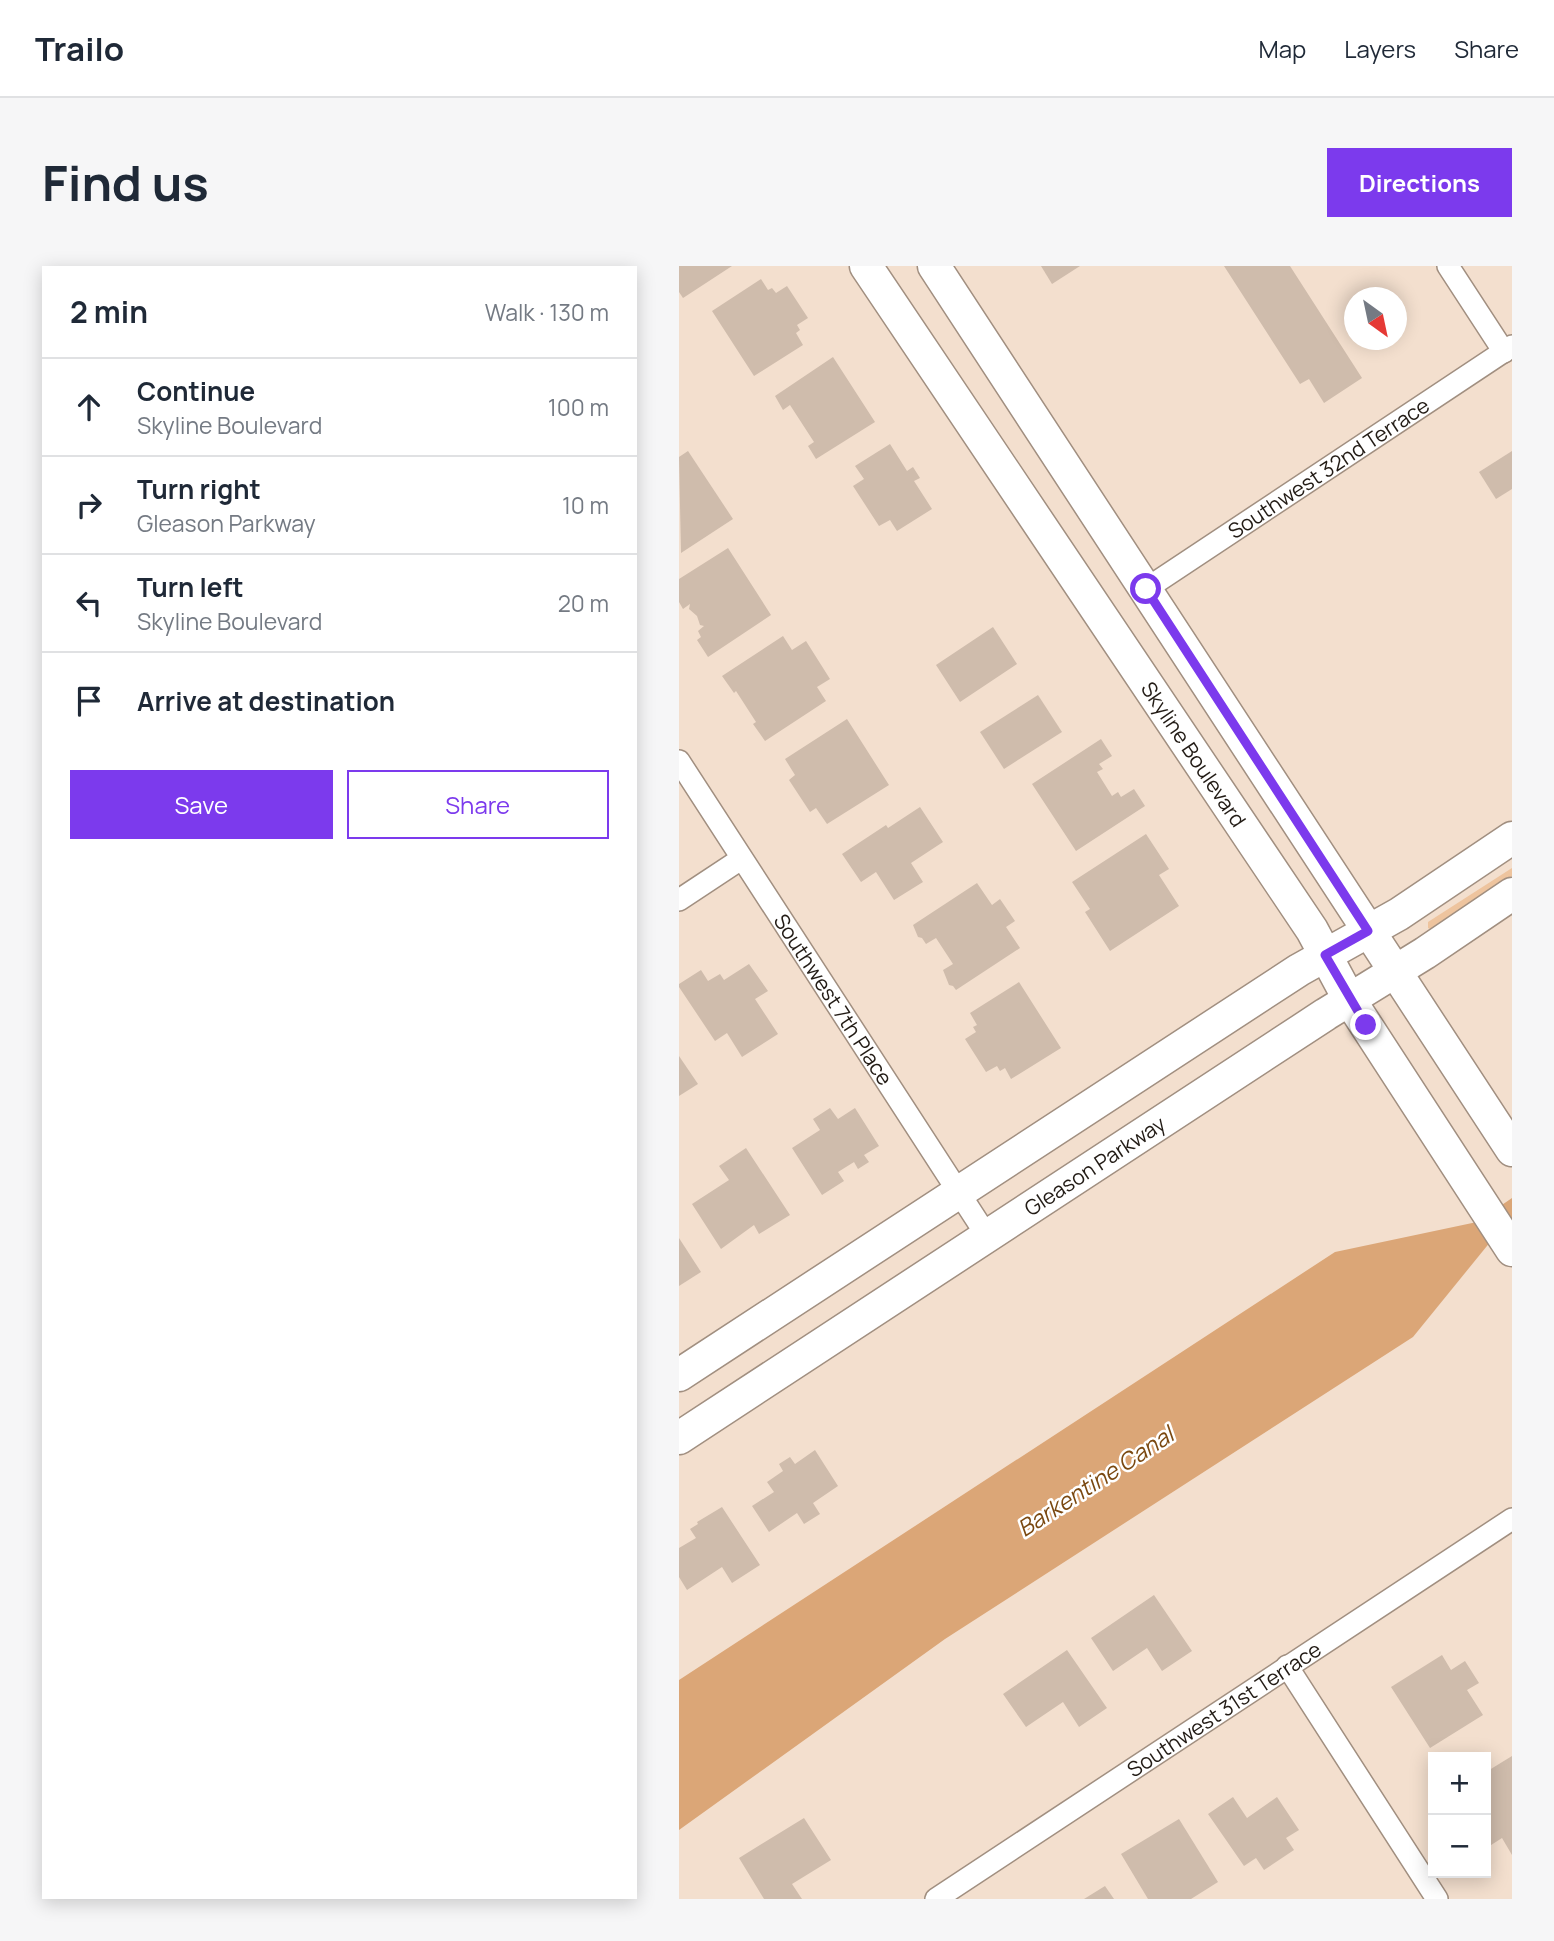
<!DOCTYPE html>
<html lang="en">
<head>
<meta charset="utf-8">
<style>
  :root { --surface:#fff; --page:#f6f6f7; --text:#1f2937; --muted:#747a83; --line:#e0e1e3; --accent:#7c3aed }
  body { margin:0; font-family:Manrope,sans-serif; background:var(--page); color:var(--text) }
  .controls { position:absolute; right:21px; bottom:21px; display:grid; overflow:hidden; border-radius:0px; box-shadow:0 4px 18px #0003 }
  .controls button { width:63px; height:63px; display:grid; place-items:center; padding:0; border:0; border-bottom:2px solid var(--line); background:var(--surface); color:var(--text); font:35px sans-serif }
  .compass { position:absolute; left:665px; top:21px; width:63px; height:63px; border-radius:50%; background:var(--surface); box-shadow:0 4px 18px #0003; rotate:147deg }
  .stop { position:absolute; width:21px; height:21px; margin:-16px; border:5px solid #7c3aed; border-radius:50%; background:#fff }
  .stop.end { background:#7c3aed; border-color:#fff; box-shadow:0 2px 7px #0008 }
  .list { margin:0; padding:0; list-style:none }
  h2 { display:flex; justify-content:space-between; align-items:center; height:91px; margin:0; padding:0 28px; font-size:30px }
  h2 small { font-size:23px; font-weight:400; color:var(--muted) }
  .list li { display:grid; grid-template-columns:46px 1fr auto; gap:21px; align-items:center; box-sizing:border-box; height:98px; padding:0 28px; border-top:2px solid var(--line) }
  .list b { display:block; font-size:26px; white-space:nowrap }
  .list p { margin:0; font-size:23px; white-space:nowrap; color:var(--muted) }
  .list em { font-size:23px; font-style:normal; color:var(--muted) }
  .actions { display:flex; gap:14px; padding:21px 28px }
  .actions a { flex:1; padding:16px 0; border:2px solid var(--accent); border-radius:0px; text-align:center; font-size:24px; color:var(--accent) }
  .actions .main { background:var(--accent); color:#fff }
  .icon { flex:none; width:38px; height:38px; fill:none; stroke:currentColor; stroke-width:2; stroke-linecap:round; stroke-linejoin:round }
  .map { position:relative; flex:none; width:833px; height:1633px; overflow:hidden; border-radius:0px }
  header { display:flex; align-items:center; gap:42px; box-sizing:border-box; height:98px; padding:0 35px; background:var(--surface); border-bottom:2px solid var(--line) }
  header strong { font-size:33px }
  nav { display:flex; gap:38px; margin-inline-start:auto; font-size:24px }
  .intro { display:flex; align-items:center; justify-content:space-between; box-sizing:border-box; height:168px; padding:0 42px }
  h1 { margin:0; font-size:49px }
  .button { padding:18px 32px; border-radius:0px; background:var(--accent); color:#fff; font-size:24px; font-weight:700 }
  main { display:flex; gap:42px; padding:0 42px }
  aside { flex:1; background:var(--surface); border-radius:0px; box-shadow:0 4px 18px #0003 }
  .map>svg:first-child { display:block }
  .green { fill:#eec49e }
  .water { fill:#dba677 }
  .building { fill:#cfbcac }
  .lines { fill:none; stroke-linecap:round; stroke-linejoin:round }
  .street-casing { stroke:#a18f80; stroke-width:24 }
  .secondary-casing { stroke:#a18f80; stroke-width:35 }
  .street { stroke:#fff; stroke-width:21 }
  .secondary { stroke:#fff; stroke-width:32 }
  .route { stroke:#7c3aed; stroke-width:9 }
  .labels { text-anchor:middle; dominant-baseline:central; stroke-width:5; stroke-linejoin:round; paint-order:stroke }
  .street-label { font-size:21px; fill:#221b15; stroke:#fff }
  .water-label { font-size:23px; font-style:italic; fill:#7a4810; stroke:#fff }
</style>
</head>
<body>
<header>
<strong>Trailo</strong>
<nav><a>Map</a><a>Layers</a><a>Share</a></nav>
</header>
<div class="intro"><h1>Find us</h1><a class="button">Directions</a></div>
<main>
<aside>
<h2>2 min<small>Walk · 130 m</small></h2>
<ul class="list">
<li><svg class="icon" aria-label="ahead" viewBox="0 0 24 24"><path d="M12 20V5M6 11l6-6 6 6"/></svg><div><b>Continue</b><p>Skyline Boulevard</p></div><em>100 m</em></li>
<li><svg class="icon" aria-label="right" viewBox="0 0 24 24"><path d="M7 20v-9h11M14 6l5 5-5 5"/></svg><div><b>Turn right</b><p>Gleason Parkway</p></div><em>10 m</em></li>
<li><svg class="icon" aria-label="left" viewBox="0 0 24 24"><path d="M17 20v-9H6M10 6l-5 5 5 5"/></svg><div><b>Turn left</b><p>Skyline Boulevard</p></div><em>20 m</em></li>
<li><svg class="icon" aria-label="arrive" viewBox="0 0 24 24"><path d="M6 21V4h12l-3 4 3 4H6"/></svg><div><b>Arrive at destination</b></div></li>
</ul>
<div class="actions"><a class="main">Save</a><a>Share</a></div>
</aside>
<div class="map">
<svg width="833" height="1633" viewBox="0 0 833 1633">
  <rect width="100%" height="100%" fill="#f3dfce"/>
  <!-- green -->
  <path class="green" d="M833 602V610L751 663 749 662V656Z"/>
  <!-- water -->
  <path class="water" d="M833 932V961L812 975 734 1071 266 1373 0 1564V1414L656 986 798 956Z"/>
  <!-- building -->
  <g class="building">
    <path d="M0 0H53L4 32 0 26Z"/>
    <path d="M362 0H401L373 18Z"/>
    <path d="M545 0H611L683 112 645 137 630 113 621 118Z"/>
    <path d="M82 13 89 24 93 22 97 27 108 20 129 52 118 59 121 64 117 67 124 79 75 110 33 45Z"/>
    <path d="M154 91 196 156 137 193 129 180 135 176 111 139 104 144 96 130Z"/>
    <path d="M211 178 228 205 234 201 241 212 235 215 253 243 218 265 211 254 200 260 174 220 185 213 176 200Z"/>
    <path d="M9 185 54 253 2 287 0 191Z"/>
    <path d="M833 185V223L817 233 800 206Z"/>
    <path d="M49 282 92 349 29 391 18 374 22 371 19 365 25 360 21 359 18 350 10 343 11 338 4 343 0 336V313Z"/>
    <path d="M314 361 338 398 281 436 257 399Z"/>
    <path d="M104 370 113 384 127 375 151 413 138 421 147 435 86 475 74 458 77 456 57 425 55 427 43 410Z"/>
    <path d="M359 429 383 466 325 503 301 466Z"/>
    <path d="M168 453 210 519 148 558 137 542 131 546 110 514 116 509 106 493Z"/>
    <path d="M422 473 433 490 420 498 424 503 418 506 433 530 439 526 442 531 455 523 466 540 397 585 353 518Z"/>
    <path d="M241 541 264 576 232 597 244 616 215 634 197 606 182 616 163 588 207 559 209 562Z"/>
    <path d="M467 568 490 603 480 609 500 640 431 685 406 646 411 643 393 616Z"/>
    <path d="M298 617 313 639 321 633 336 655 327 661 341 682 277 724 274 720 270 719 264 704 274 698 257 672 247 678 243 672 239 671 234 659Z"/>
    <path d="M70 698 89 725 76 733 99 768 63 791 48 767 36 775 0 721V718L22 704 29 715 41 708 45 714Z"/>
    <path d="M340 716 382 782 332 813 326 802 321 805 318 800 307 806 286 773 297 766 294 761 298 759 291 747Z"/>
    <path d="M0 790 19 818 0 830Z"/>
    <path d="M151 842 159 853 176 842 200 880 185 889 190 896 179 903 175 896 159 906 165 915 143 929 113 882 141 864 134 853Z"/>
    <path d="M67 882 111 949 80 968 75 959 42 983 13 938 50 914 40 900Z"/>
    <path d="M0 972 22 1006 0 1020Z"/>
    <path d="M136 1184 159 1220 134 1237 141 1248 125 1258 118 1247 90 1266 73 1240 95 1226 88 1216 104 1205 100 1198 111 1191 116 1198Z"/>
    <path d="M43 1241 81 1299 53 1317 43 1301 8 1324 0 1311V1282L17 1272 11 1263 19 1258 18 1256Z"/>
    <path d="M475 1329 513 1385 483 1405 468 1382 434 1405 412 1372Z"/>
    <path d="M388 1384 428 1442 400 1461 384 1436 347 1461 324 1428Z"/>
    <path d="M763 1389 772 1404 786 1395 800 1417 788 1424 804 1449 751 1482 712 1421Z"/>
    <path d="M833 1490V1589L823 1572 809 1581 807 1578V1506Z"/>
    <path d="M554 1531 568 1552 598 1531 620 1564 607 1572 615 1584 585 1604 577 1592 565 1600 529 1548Z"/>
    <path d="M125 1552 152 1594 113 1618 123 1633H85L60 1592Z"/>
    <path d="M500 1553 539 1616 512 1633H469L442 1588Z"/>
    <path d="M426 1620 435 1633H405Z"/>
  </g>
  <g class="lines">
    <!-- street casing -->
    <g class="street-casing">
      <g id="street">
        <path d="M769 0 825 86"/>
        <path id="s1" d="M467 323 833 80"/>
        <path id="s2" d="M0 495 308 970"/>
        <path d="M0 634 62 593"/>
        <path d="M608 1400 758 1633"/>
        <path id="s3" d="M257 1633 833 1253"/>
      </g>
    </g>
    <!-- secondary casing -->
    <g class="secondary-casing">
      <g id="secondary">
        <path id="s4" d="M187 0 633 664 670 733 833 984"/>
        <path d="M255 0 833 884"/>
        <path d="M0 1109 620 704 720 648 833 572"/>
        <path id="s5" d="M0 1172 647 748 746 687 833 628"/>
      </g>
    </g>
    <!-- street -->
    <use href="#street" class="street"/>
    <!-- secondary -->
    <use href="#secondary" class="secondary"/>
  </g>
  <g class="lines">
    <!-- route -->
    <path class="route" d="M467 323 689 665 646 689 687 759"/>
  </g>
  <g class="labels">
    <!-- street labels -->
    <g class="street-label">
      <text stroke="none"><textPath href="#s1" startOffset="219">Southwest 32nd Terrace</textPath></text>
      <text stroke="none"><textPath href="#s4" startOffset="588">Skyline Boulevard</textPath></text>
      <text stroke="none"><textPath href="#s2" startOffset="284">Southwest 7th Place</textPath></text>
      <text stroke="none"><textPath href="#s5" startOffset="497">Gleason Parkway</textPath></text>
      <text stroke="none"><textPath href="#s3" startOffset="345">Southwest 31st Terrace</textPath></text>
    </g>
    <!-- water labels -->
    <g class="water-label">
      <text transform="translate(416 1215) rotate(-33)">Barkentine Canal</text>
    </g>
  </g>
</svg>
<div class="controls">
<button>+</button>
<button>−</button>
</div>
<svg class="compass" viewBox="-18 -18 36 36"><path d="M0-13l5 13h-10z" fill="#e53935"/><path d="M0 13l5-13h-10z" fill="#747a83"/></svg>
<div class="stop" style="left:467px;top:323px"></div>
<div class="stop end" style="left:687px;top:759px"></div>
</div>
</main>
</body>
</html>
